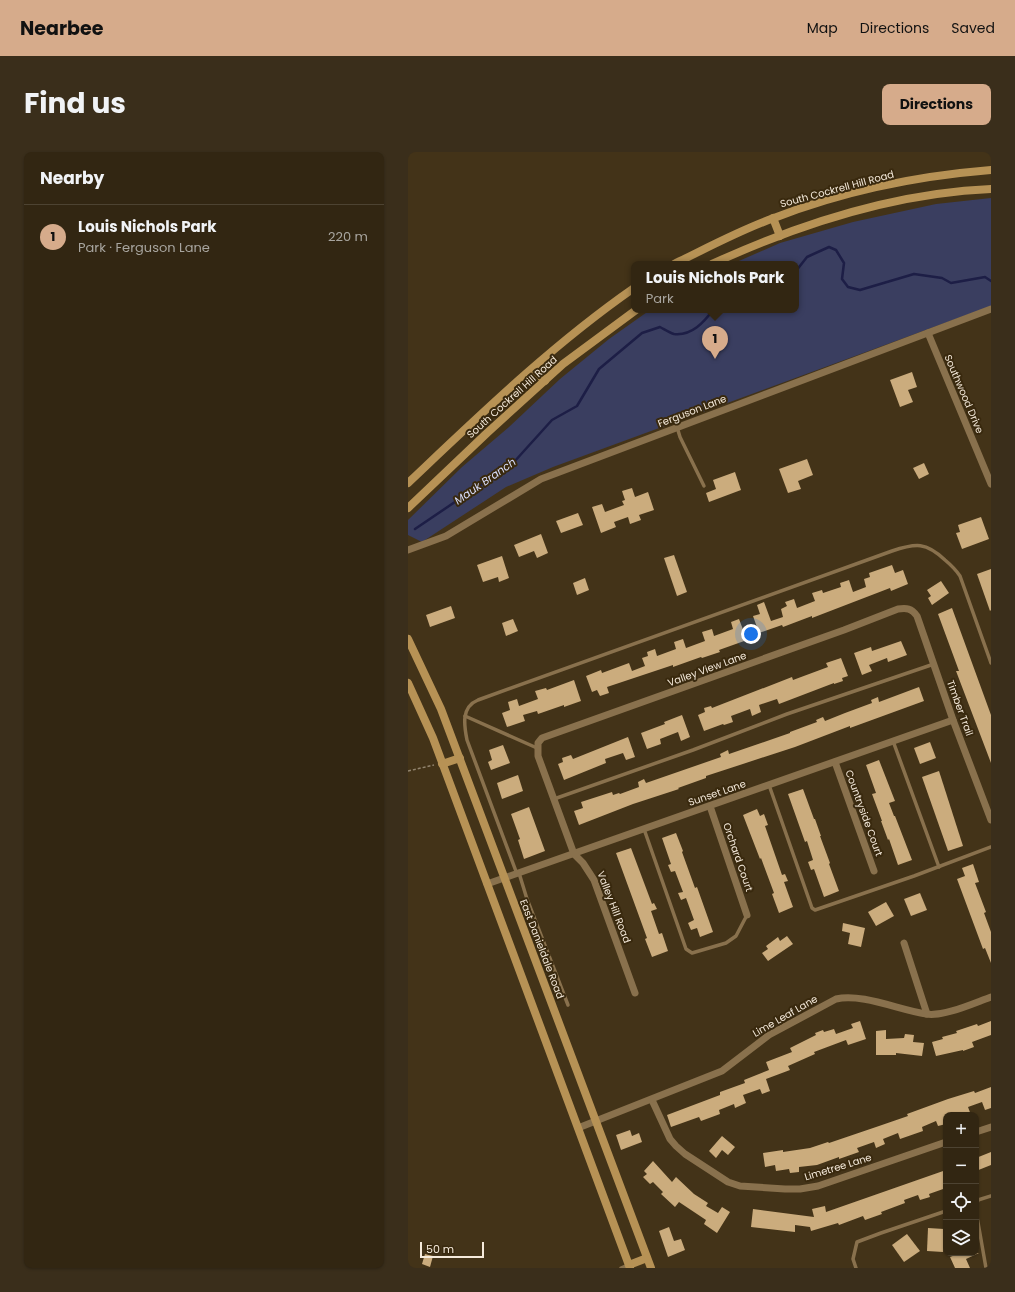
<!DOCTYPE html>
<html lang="en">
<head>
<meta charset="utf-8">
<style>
  :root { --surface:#322612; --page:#3a2e1b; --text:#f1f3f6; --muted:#a8a59f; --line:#4d4332; --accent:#d6ab8b }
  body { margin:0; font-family:Poppins,sans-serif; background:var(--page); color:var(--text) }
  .controls { position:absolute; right:12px; bottom:12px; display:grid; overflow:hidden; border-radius:8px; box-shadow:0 1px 3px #0004 }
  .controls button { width:36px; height:36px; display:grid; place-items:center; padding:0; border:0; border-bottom:1px solid var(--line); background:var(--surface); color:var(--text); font:20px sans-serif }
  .scale { position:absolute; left:12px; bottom:10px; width:64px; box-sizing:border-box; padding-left:4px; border:2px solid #f5eadb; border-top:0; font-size:11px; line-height:14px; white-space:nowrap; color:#f5eadb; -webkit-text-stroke:3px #39290e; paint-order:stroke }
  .you { position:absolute; left:343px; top:482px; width:14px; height:14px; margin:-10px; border:3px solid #fff; border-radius:50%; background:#1a73e8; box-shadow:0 0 0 6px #1a73e833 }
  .badge { display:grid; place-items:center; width:26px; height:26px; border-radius:50%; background:var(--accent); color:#111; font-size:13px; font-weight:700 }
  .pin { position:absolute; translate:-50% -33px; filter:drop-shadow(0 1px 2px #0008) }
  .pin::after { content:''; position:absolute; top:21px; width:14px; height:12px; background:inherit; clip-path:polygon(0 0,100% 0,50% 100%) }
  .popup { position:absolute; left:223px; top:109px; width:168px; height:52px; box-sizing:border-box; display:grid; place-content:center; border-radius:8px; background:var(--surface); filter:drop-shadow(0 1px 3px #0005); font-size:13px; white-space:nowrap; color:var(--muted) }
  .popup b { font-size:15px; color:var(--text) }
  .popup::after { content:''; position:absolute; left:50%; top:100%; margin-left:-8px; border:8px solid transparent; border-top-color:var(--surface) }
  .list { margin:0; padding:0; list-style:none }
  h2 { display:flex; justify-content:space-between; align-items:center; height:52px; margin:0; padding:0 16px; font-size:17px }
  h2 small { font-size:13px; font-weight:400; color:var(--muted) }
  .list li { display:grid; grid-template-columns:26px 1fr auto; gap:12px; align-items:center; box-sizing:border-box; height:64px; padding:0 16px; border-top:1px solid var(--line) }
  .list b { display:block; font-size:15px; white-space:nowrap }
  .list p { margin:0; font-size:13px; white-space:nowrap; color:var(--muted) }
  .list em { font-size:13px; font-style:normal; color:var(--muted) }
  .icon { flex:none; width:22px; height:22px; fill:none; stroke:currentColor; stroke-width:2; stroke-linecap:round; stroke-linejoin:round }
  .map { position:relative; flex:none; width:583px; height:1116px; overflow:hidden; border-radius:8px }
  header { display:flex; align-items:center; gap:24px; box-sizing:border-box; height:56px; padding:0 20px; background:var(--accent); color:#111 }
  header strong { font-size:19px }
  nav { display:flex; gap:22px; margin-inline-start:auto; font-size:14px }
  .intro { display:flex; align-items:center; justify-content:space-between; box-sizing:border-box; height:96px; padding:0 24px }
  h1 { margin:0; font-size:28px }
  .button { padding:10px 18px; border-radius:8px; background:var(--accent); color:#111; font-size:14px; font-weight:700 }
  main { display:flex; gap:24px; padding:0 24px }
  aside { flex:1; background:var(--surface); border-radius:8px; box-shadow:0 1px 3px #0004 }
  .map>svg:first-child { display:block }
  .green { fill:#3a3e60 }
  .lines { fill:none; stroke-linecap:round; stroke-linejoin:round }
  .stream { stroke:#1d1e46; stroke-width:2.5 }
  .building { fill:#cbac7d }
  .path { stroke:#92846e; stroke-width:1.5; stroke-dasharray:3 2; stroke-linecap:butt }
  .service { stroke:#89714d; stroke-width:3.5 }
  .minor { stroke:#89714d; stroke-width:7 }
  .secondary { stroke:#b79255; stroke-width:8 }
  .labels { text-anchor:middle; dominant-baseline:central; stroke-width:4; stroke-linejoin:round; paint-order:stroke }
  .street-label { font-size:10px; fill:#f5eadb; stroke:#39290e }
  .water-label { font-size:11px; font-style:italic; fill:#dadffd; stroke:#39290e }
</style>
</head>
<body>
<header>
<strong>Nearbee</strong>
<nav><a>Map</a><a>Directions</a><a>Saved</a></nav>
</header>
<div class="intro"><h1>Find us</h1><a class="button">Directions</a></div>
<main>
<aside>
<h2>Nearby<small></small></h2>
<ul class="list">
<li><span class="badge">1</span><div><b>Louis Nichols Park</b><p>Park · Ferguson Lane</p></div><em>220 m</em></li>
</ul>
</aside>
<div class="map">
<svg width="583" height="1116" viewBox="0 0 583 1116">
  <rect width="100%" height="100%" fill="#433318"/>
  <!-- green -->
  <path class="green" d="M583 46V154L145 315 98 335 14 390 0 383V368L54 315 101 275 152 227 201 187 242 158H388V112H324L372 91 445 70 528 52Z"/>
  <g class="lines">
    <!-- stream -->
    <g class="stream">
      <path d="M388 119 399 105 421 95 428 98 436 111 434 127 440 135 452 138 506 122 534 126 543 131 577 125 583 129"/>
      <path d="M7 377 106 310 144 268 169 254 191 217 234 181 252 175C256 177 262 181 266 182 284 184 296 170 305 158"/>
    </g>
  </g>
  <!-- building -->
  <g class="building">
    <path d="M504 220 509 235 500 238 505 250 492 255 482 228Z"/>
    <path d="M399 307 405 323 390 329 393 337 380 341 371 317Z"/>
    <path d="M516 311 521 322 511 327 505 316Z"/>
    <path d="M327 320 333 338 301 350 298 341 308 337 305 328Z"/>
    <path d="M224 336 227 345 240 340 246 358 231 363 233 368 222 372 220 365 206 370 208 375 193 381 184 355 194 352 197 360 216 353 214 349 217 348 214 339Z"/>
    <path d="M170 361 175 373 153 381 148 369Z"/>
    <path d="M573 365 581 387 554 397 548 381 552 380 550 373Z"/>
    <path d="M133 382 140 401 129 406 126 399 111 405 106 393Z"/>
    <path d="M266 403 279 440 269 444 256 406Z"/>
    <path d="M94 404 101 426 91 430 90 425 75 430 69 413Z"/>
    <path d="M484 413 487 421 495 418 500 432 483 439 482 436 404 466V464L375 475 374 473 351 481 345 464 352 462 349 453 356 450 363 469 375 465 373 457 379 454 377 450 386 447 389 456 407 449 404 441 414 438 415 441 433 435 432 431 441 428 445 440 458 435 456 427 462 425 461 421Z"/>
    <path d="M583 417V458L582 459 569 422Z"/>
    <path d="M177 426 181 438 169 443 165 431Z"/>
    <path d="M533 429 541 441 524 453 520 446 523 444 519 438Z"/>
    <path d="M43 454 47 466 22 475 18 463Z"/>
    <path d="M544 456 583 563V611L548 519H551L530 462Z"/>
    <path d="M105 467 110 479 98 484 94 471Z"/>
    <path d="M331 467 339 488 311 498 312 500 294 506 293 505 265 515V513L199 535 201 541 192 544 189 538 184 540 178 524 193 518 194 521 221 511 224 519 237 514 234 506 240 504 239 500 247 497 249 504 268 497 266 490 275 487 278 496 297 489 294 480 304 477 306 484 325 477 323 470Z"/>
    <path d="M493 489 499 503 480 510 479 506 461 513 464 519 454 523 446 501 463 495 464 499Z"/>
    <path d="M433 506 440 524 434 526 435 529 426 532V531L371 552 369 547 351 553 353 560 344 564 342 557 323 564 325 570 316 573 315 572 296 579 290 563 297 560 296 556 303 554 304 556 384 525 385 528 420 515 418 511Z"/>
    <path d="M166 528 173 549 156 555V553L130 562 129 559 115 563 117 569 99 575 94 561 102 558 100 550 109 547 111 554 130 547 127 539 138 536 139 538Z"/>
    <path d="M511 535 516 549 442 576V574L387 595 298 624V626L270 636 271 637 225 652 171 673 166 659 175 656 173 650 204 640 205 643 211 641 212 642 231 635 230 630 236 627 238 631 313 605 312 602 320 598 321 602 382 581V580L409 570 408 568 415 565 417 569 437 561 464 551 463 548 470 545 471 550Z"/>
    <path d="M274 563 282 585 273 589 270 580 252 587 253 592 239 597 233 581 257 572 256 570Z"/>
    <path d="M220 585 227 605 218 608 215 601 197 607 198 611 156 628 150 612 155 610 154 606 163 603 165 607Z"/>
    <path d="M522 590 528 606 512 612 506 596Z"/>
    <path d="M95 593 102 611 83 618 80 610 84 608 81 598Z"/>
    <path d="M471 608 487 649 481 651 486 664H487L504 708 490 713 481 687 480 688 473 669H474L464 642 468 641 458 613Z"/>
    <path d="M531 619 555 694 540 699 514 625Z"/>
    <path d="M110 623 115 639 94 647 89 631Z"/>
    <path d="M395 637 406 667H407L413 684H412L422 711 421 712 431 739 416 745 406 717 403 718 400 710 405 708 399 689 397 690 380 642Z"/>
    <path d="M121 655 137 699 116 707 110 688 112 687 103 662Z"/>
    <path d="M349 657 352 664 356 662 360 673 357 674 374 723 377 722 380 729 376 730 385 755 371 761 364 742 366 741 353 706 352 707 335 663Z"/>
    <path d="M268 681 275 699 274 700 287 736 289 735 305 780 292 785 289 776 283 778 280 771 286 768 278 746 273 748 270 741 275 740 267 719 263 720 260 713 263 712 254 686Z"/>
    <path d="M223 696 244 752 246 751 249 757 243 759 251 782 254 781 260 799 244 805 237 787 239 786 208 701Z"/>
    <path d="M565 712 571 730 567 731 578 760 576 761 583 780V811L577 796 575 797 549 727 557 724 554 716Z"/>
    <path d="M512 741 519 758 503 764 496 747Z"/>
    <path d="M478 750 486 764 468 774 460 760Z"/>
    <path d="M435 771 457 776 453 795 440 792 442 781 434 779Z"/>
    <path d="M379 784 385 792 360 809 354 801 360 797 358 794 370 785 372 789Z"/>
    <path d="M452 869 458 887 440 893 438 888 406 900 407 902 380 914 382 918 358 927 362 939 354 942 352 937 335 943 338 951 327 956 326 952 311 958 312 962 293 969 291 965 263 975 259 963 312 943V940L337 931 336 928 361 918 358 910 384 900 382 896 408 883 407 881 415 878 416 880 426 877 428 882 445 876 443 872Z"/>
    <path d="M583 869V883L564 890 566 895 555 899V898L528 904 524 890 535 887 534 885 549 881 548 879 569 872 570 874Z"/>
    <path d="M478 878V887L496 886 497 882 506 883 505 890 516 891 514 904 488 901V903H468V879Z"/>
    <path d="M583 935V956L577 958 574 950 560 955 563 963H553L552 961 546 963H538V972L530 974 528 969 514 975 515 979 492 987 490 981 475 987 477 992 468 996 466 990 449 996 451 1000 431 1007V1005L409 1013 391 1015V1020L382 1021 381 1017 368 1019 367 1013 357 1015 355 1001 375 998V1000L402 996 420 990 421 991 471 974 500 964 499 962 540 947 566 939 567 941Z"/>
    <path d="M222 978 224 984 231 981 234 990 213 998 208 983Z"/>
    <path d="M314 984 327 995 320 1003 314 998 308 1006 301 999Z"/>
    <path d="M583 1000V1013L568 1019V1006Z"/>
    <path d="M245 1009 264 1030 268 1025 286 1042 300 1051 298 1054 310 1061 314 1055 322 1060 309 1081 296 1072 298 1068 271 1050 267 1055 253 1042 255 1040 245 1030 242 1032 235 1025 239 1022 236 1019Z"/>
    <path d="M538 1018V1036L521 1042 522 1045 512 1048 510 1043 496 1048 497 1051 473 1060 474 1062 457 1068 455 1064 431 1073 430 1071 403 1079 402 1075 387 1073V1080L343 1075 345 1057 406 1065 404 1057 417 1054 418 1060Z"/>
    <path d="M261 1075 266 1089 273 1087 277 1098 260 1105 251 1079Z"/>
    <path d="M520 1076 536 1077 535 1100 519 1099Z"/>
    <path d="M499 1082 512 1099 496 1110 484 1093Z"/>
    <path d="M553 1101H571L558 1107 562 1116H547L542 1105Z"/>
    <path d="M17 1102 25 1104 22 1115 14 1112Z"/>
  </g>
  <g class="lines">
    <!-- path -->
    <path class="path" d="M0 619 26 613"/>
    <!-- service -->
    <g class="service">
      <path d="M269 275 272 285 296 334"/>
      <path d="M57 564 129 596"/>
      <path d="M485 589 531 715"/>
      <path d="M361 633 404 756 407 758 506 724 583 695"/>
      <path d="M146 647 285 598 379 562 526 512"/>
      <path d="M236 677 278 797 284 801 318 791 328 784 339 763"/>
      <path d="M111 721 119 747 160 853"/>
      <path d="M109 722 59 588C56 573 53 555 70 548L484 399C508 391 518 390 537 408 543 413 548 418 552 424L583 511"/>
      <path d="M568 1055 570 1048 583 1044"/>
      <path d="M568 1059 578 1116"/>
      <path d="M213 1116 220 1113"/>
      <path d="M448 1116 445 1107 449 1090 473 1081 538 1059"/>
    </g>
    <!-- minor -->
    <g class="minor">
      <path d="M520 181 583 332"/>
      <path d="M0 398 38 384 133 327 583 157"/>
      <path d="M427 610 466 719"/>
      <path d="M302 654 339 763"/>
      <path d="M79 732 545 568"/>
      <path d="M496 791 519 862"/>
      <path d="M227 841 186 728 175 711 166 702 130 604V591L134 586 436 478 490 457C499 456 503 456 509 464L545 568 583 668"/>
      <path d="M244 948 262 987 268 994 277 1002 320 1030 332 1034 377 1037H392L410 1034 538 990"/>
      <path d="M170 976 314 919 361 883 428 847C454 841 491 858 518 862 536 865 566 851 583 845"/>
      <path d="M568 980 583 975"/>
    </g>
    <!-- secondary -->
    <g class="secondary">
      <path d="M365 66 372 84"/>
      <path d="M266 112C299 96 332 78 366 66 435 39 509 24 583 18"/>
      <path d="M304 112C391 72 487 41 583 37"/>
      <path d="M125 217 137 229"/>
      <path d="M0 331C72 263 144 193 226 136"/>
      <path d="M0 356 79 281 155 212 228 158"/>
      <path d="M0 487 33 557 243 1116"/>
      <path d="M0 531 25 586 222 1116"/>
      <path d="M34 612 52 606"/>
      <path d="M221 1113 239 1106"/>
    </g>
  </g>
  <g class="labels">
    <!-- street labels -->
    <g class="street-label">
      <text transform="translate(429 37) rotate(-15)">South Cockrell Hill Road</text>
      <text transform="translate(556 242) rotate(67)">Southwood Drive</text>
      <text transform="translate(104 245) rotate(-42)">South Cockrell Hill Road</text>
      <text transform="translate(284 259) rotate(-21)">Ferguson Lane</text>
      <text transform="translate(299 517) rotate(-20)">Valley View Lane</text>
      <text transform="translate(552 556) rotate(70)">Timber Trail</text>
      <text transform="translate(309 641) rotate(-19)">Sunset Lane</text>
      <text transform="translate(456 661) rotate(70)">Countryside Court</text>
      <text transform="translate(330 705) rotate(71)">Orchard Court</text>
      <text transform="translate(206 755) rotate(69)">Valley Hill Road</text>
      <text transform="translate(134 797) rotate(69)">East Danieldale Road</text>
      <text transform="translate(377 864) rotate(-30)">Lime Leaf Lane</text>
      <text transform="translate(430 1015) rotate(-17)">Limetree Lane</text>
    </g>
    <!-- water labels -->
    <g class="water-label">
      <text transform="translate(77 329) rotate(-35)">Mauk Branch</text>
    </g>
  </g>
</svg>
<div class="controls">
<button>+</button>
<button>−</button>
<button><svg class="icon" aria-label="locate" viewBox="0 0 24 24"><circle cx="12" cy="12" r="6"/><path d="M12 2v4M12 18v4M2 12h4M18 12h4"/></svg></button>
<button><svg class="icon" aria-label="layers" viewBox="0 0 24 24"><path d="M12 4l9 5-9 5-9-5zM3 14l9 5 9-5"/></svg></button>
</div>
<div class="scale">50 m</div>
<div class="you"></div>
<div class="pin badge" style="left:307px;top:207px">1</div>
<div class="popup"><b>Louis Nichols Park</b>Park</div>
</div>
</main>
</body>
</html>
